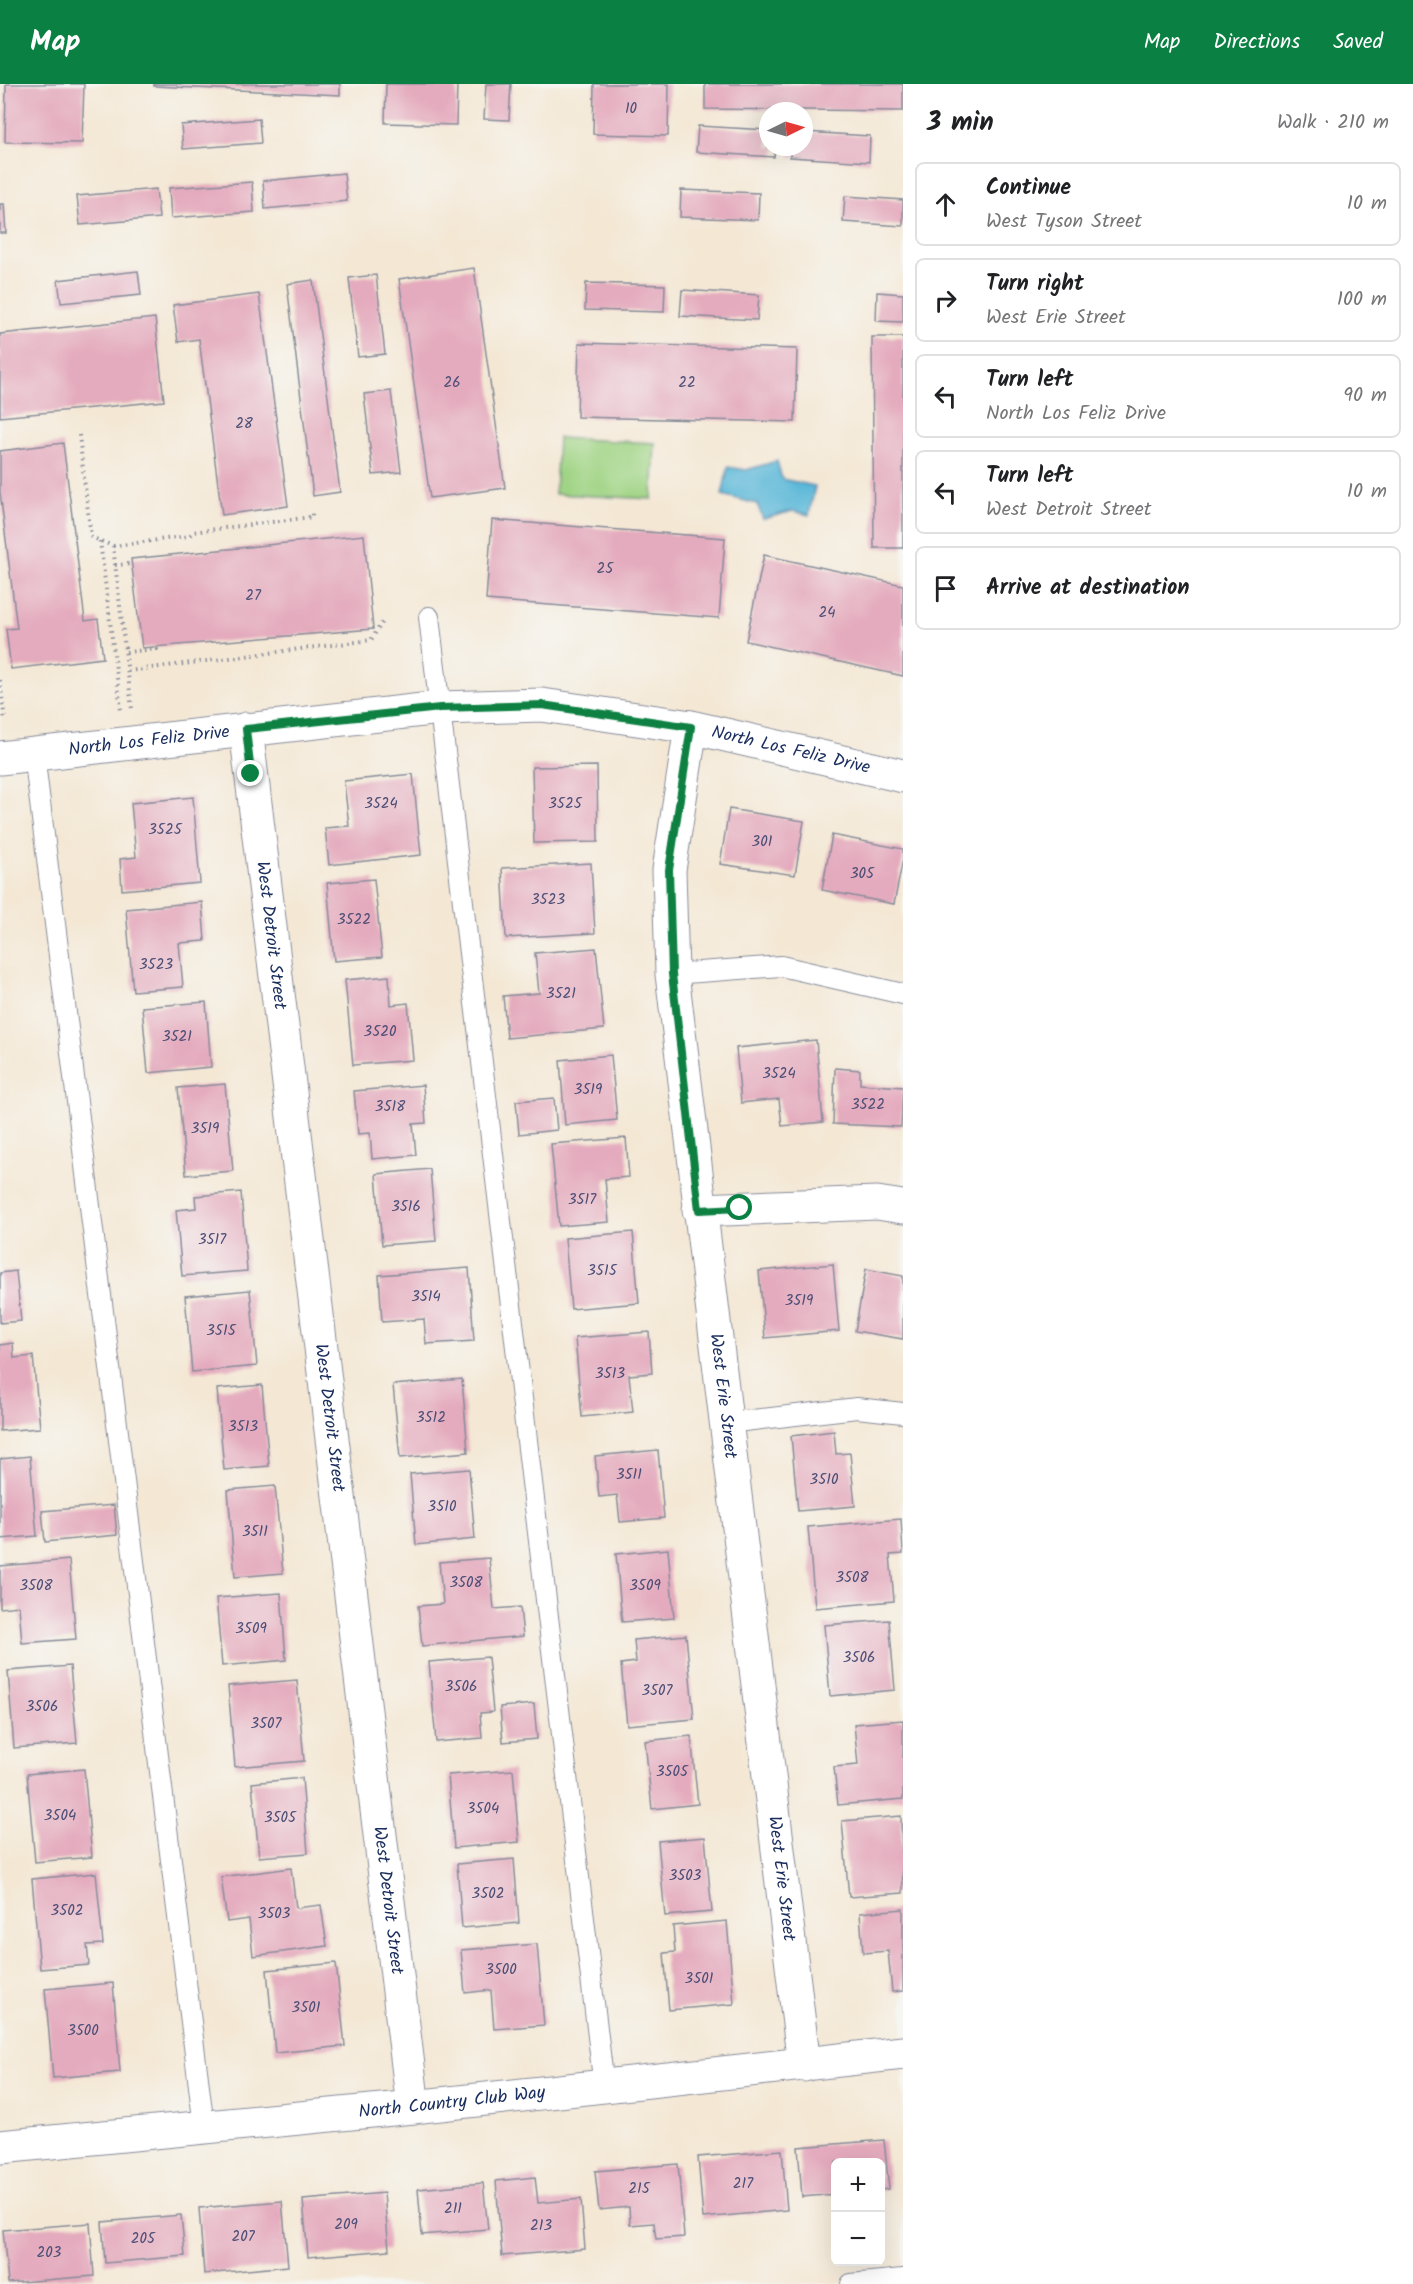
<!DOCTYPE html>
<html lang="en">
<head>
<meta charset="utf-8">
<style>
  :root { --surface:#fff; --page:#f6f6f6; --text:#202124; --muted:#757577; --line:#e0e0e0; --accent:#0b8043 }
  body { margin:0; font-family:Kalam,sans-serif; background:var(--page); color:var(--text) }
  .controls { position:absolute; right:18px; bottom:18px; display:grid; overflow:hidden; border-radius:9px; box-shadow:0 6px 24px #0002 }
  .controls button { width:54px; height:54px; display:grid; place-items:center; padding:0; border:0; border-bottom:2px solid var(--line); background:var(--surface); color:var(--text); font:30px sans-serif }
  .compass { position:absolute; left:759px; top:18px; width:54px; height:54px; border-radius:50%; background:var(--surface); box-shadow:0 6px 24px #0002; rotate:85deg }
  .stop { position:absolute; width:18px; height:18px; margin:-14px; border:4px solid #0b8043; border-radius:50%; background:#fff }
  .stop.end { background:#0b8043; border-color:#fff; box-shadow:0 2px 6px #0008 }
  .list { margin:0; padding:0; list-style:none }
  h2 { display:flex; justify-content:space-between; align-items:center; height:78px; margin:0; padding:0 24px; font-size:26px }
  h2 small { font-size:20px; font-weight:400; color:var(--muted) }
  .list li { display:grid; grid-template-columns:39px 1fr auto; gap:18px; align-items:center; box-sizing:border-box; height:84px; margin:0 12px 12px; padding:0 12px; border:2px solid var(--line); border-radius:9px }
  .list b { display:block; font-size:22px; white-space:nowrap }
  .list p { margin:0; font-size:20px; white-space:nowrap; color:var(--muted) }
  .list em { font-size:20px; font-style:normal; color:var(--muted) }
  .icon { flex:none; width:33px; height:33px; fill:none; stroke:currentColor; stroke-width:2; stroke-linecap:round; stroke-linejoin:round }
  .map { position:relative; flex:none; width:903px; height:2200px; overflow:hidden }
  header { display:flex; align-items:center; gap:36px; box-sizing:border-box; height:84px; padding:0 30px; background:var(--accent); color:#fff }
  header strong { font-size:28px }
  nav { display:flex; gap:33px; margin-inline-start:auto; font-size:21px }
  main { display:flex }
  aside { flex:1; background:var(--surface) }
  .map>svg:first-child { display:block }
  .green { fill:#a0d485; stroke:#5e8272; stroke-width:1.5 }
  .water { fill:#5ab7d8; stroke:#3a739b; stroke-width:1.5 }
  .building { fill:#e4aabd }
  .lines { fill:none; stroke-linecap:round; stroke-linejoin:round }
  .service-casing { stroke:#888c9a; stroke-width:22 }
  .minor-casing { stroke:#888c9a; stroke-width:35 }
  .tertiary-casing { stroke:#888c9a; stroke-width:35 }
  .path { stroke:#888c9a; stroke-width:4; stroke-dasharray:1.5 4.5; stroke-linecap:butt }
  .service { stroke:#fff; stroke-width:20 }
  .minor { stroke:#fff; stroke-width:33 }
  .tertiary { stroke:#fff; stroke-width:33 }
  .route { stroke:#0b8043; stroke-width:8 }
  .labels { text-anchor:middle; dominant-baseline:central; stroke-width:6; stroke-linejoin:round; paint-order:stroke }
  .number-label { font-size:15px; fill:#4d4e76 }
  .street-label { font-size:18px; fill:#1b2f5e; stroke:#f6f6f2 }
</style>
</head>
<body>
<header>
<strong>Map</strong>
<nav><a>Map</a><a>Directions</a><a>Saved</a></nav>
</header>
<main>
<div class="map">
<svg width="903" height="2200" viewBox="0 0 903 2200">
  <rect width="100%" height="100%" fill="#f6f6f2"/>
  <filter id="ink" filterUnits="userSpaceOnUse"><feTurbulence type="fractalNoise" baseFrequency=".0167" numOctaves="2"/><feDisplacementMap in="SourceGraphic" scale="12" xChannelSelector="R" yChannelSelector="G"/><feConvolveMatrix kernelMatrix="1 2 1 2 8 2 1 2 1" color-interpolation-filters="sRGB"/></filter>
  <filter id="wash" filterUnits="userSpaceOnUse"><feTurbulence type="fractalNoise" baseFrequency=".008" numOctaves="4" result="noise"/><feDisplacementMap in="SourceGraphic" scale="24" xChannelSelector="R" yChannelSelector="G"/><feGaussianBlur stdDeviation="1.35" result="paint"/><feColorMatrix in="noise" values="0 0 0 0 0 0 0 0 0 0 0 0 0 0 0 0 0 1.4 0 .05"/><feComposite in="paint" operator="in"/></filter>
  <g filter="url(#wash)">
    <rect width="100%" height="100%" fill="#f4e8d5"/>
    <!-- green -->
    <path class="green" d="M558 354 655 359 652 415 555 410Z"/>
    <!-- water -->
    <path class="water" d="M777 377 782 395 815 402 809 431 793 427 763 435 757 420 722 411 728 383 746 386Z"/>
    <g id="blocks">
      <!-- building -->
      <g class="building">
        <path d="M6 0H84L82 59 5 58Z"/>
        <path d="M154 0H340V11L154 2Z"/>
        <path d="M386 0H457L456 41 385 39Z"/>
        <path d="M486 0H511L509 36 484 35Z"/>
        <path d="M594 0H669L668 52 593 50Z"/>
        <path d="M705 0H903V27L705 25Z"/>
        <path d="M259 35 261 59 183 65 181 41Z"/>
        <path d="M698 42 768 46V63H775L774 73 696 68Z"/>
        <path d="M804 48 870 52 869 78 790 73V63H804Z"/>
        <path d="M344 89 347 117 265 125 263 97Z"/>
        <path d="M252 98 254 128 171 134 169 104Z"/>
        <path d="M156 105 159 134 80 141 77 112Z"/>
        <path d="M681 106 759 109 758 136 680 133Z"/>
        <path d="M845 112 903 116V142L843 138Z"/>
        <path d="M0 120H4L6 149H0Z"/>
        <path d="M474 184 505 404 430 414 399 195Z"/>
        <path d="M138 187 141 211 61 219 58 196Z"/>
        <path d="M376 191 385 270 358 273 349 194Z"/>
        <path d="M313 196 340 408 313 412 287 200Z"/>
        <path d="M586 199 665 201 664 228 585 226Z"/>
        <path d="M682 206 759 211 757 236 680 232Z"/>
        <path d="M877 208 903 210V238L876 237Z"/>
        <path d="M259 210 288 422 222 431 199 255 178 258 173 221Z"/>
        <path d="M155 234 164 317 0 333V250Z"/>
        <path d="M872 253H903V464H874Z"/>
        <path d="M579 259 797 265 795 338 577 333Z"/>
        <path d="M391 307 401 388 373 391 364 310Z"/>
        <path d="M63 359 85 537 98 535 103 574 11 585 6 545 17 544 0 408V367Z"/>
        <path d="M492 436 725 454 719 534 486 516Z"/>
        <path d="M364 451 373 545 142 564 131 475Z"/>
        <path d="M764 471 903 501V592L746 557Z"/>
        <path d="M597 682 598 758 534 759 532 683Z"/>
        <path d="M413 690 421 771 329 781 325 744 349 742 344 697Z"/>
        <path d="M193 713 200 799 122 806 120 775 136 773 131 719Z"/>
        <path d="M729 725 804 737 795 791 720 780Z"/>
        <path d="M832 751 903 765V775L894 820 822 806Z"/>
        <path d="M591 779 595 849 506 854 502 784Z"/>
        <path d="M374 795 382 873 334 877 327 799Z"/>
        <path d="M202 818 205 857 179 859 183 903 133 907 126 825Z"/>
        <path d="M596 864 604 945 507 954 503 912 539 909 535 869Z"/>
        <path d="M389 892 391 921 408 919 413 976 353 981 345 896Z"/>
        <path d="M206 918 211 983 148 989 142 923Z"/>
        <path d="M816 956 823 1038 782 1042 779 1015 741 1019 736 964Z"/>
        <path d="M611 971 617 1036 565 1041 560 976Z"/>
        <path d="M835 984 860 986V1000L903 1003 901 1043 833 1040Z"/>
        <path d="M225 1000 233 1087 186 1091 178 1004Z"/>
        <path d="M423 1001 426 1039 413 1040 416 1071 372 1075 370 1049 358 1050 354 1007Z"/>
        <path d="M554 1014 557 1046 519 1050 516 1017Z"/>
        <path d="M626 1054 629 1093 605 1095 609 1138 559 1142 551 1060Z"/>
        <path d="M430 1085 436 1157 382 1161 376 1090Z"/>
        <path d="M241 1108 247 1187 182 1192 176 1126 196 1124 195 1112Z"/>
        <path d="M633 1148 639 1219 571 1225 565 1154Z"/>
        <path d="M833 1180 839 1247 765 1254 759 1187Z"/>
        <path d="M469 1184 474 1257 426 1260 424 1235 382 1238 379 1191Z"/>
        <path d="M866 1185 903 1192V1255L855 1247Z"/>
        <path d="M16 1187 21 1237 0 1239V1189Z"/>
        <path d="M250 1206 257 1282 192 1288 185 1212Z"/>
        <path d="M649 1248 652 1289 629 1291 633 1328 582 1333 575 1254Z"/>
        <path d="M13 1259 14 1274 33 1272 40 1344 0 1347V1261Z"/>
        <path d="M462 1295 468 1368 400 1374 393 1301Z"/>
        <path d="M262 1301 269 1382 224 1386 217 1305Z"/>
        <path d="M834 1347 836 1370 850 1369 855 1422 798 1427 791 1352Z"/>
        <path d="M658 1366 664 1434 620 1438 617 1411 599 1413 595 1372Z"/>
        <path d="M30 1372 37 1452 0 1455V1375Z"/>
        <path d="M469 1385 475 1455 416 1461 410 1390Z"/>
        <path d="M275 1402 283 1489 235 1493 228 1406Z"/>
        <path d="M114 1421 117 1451 45 1458 42 1427Z"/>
        <path d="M901 1435 903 1470 890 1471 894 1517 815 1524 808 1443Z"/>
        <path d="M668 1465 674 1534 622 1538 616 1470Z"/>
        <path d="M489 1474 494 1525 520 1523 523 1552 422 1562 418 1522 443 1520 439 1478Z"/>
        <path d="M69 1476 76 1555 22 1559 19 1522 0 1524V1482Z"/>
        <path d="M281 1509 286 1576 222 1582 216 1514Z"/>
        <path d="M889 1536 895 1606 830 1612 824 1541Z"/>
        <path d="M686 1551 694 1635 627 1641 621 1580 636 1578 634 1556Z"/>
        <path d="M488 1573 493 1628 480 1629 482 1654 436 1658 429 1578Z"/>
        <path d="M70 1582 77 1659 14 1664 8 1587Z"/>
        <path d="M297 1596 304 1677 235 1683 228 1602Z"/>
        <path d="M534 1620 537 1655 503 1658 500 1623Z"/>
        <path d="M903 1636V1715L838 1721 834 1683 858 1681 854 1640Z"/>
        <path d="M691 1652 698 1720 652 1725 645 1657Z"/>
        <path d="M84 1685 92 1773 35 1778 27 1690Z"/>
        <path d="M513 1686 519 1758 454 1764 448 1691Z"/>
        <path d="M302 1694 308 1769 259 1773 252 1699Z"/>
        <path d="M901 1732 903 1809 849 1813 842 1737Z"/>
        <path d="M705 1753 712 1828 665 1832 658 1757Z"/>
        <path d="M514 1775 519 1839 462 1844 457 1780Z"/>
        <path d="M291 1784 296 1824 321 1821 327 1862 253 1872 249 1835 227 1838 221 1793Z"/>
        <path d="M96 1789 103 1860 87 1861 89 1881 40 1885 32 1795Z"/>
        <path d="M903 1825V1907L892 1908 888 1867 863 1869 860 1829Z"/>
        <path d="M727 1837 734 1920 669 1926 664 1869 675 1868 673 1842Z"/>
        <path d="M537 1860 544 1941 494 1945 491 1906 465 1909 461 1866Z"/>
        <path d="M336 1879 345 1962 275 1969 267 1886Z"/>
        <path d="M113 1899 120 1988 53 1994 45 1905Z"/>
        <path d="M884 2056 889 2105 880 2106V2078H836V2110L802 2113 798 2063Z"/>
        <path d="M782 2066 787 2126 703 2134 698 2073Z"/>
        <path d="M678 2080 684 2153 656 2155 654 2139 630 2141 629 2123 599 2126 595 2087Z"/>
        <path d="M535 2093 538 2119 581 2115 585 2165 502 2172 496 2097Z"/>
        <path d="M483 2099 488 2145 422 2151 418 2105Z"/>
        <path d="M384 2109 389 2166 308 2173 303 2116Z"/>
        <path d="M282 2117 288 2182 204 2190 199 2124Z"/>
        <path d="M181 2131 185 2172 105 2179 102 2138Z"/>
        <path d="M90 2139 94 2192 8 2199 3 2146Z"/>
      </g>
    </g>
  </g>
  <g filter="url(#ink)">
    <use href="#blocks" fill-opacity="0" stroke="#888c9a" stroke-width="1.5"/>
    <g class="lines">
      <!-- service casing -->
      <g class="service-casing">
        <g id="service">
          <path d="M429 533 604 2003"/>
          <path d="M34 670 204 2043"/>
          <path d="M672 890 781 882 903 910"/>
          <path d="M727 1339 857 1324 903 1329"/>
          <path d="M851 2200 903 2195"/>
        </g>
      </g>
      <!-- minor casing -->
      <g class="minor-casing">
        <g id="minor">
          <path id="s1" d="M691 643 669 786 672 890 804 1981"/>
          <path id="s2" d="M246 645 413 2023"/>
          <path id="s3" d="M0 674 440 624 542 621 691 643 903 692"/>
          <path d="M699 1126 877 1119 903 1123"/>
        </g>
      </g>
      <!-- tertiary casing -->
      <g class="tertiary-casing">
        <g id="tertiary">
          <path id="s4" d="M0 2063 413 2023 903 1969"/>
        </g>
      </g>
      <!-- path -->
      <g class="path">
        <path d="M79 351 91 453 113 462 132 625"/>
        <path d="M100 457 121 626"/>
        <path d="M113 462 189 452 193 448 312 433V429"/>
        <path d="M115 481 131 480"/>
        <path d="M126 568 157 565 156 562"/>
        <path d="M128 587 371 556 383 537"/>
        <path d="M0 596 5 637"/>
      </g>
      <!-- service -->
      <use href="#service" class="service"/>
      <!-- minor -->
      <use href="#minor" class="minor"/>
      <!-- tertiary -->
      <use href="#tertiary" class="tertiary"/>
    </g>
  </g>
  <g class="lines" filter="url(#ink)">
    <!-- route -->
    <path class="route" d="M251 690 246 645 440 624 542 621 691 643 669 786 672 890 699 1126 740 1124"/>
  </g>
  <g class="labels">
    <!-- number labels -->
    <g class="number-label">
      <text x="631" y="25">10</text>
      <text x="452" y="299">26</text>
      <text x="687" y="299">22</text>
      <text x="244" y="340">28</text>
      <text x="605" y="485">25</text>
      <text x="253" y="512">27</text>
      <text x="827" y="529">24</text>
      <text x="381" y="720">3524</text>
      <text x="565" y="720">3525</text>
      <text x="165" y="746">3525</text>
      <text x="762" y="758">301</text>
      <text x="862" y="790">305</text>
      <text x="548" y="816">3523</text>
      <text x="354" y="836">3522</text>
      <text x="156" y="881">3523</text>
      <text x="561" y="910">3521</text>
      <text x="380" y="948">3520</text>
      <text x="177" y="953">3521</text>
      <text x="779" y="990">3524</text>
      <text x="588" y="1006">3519</text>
      <text x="868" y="1021">3522</text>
      <text x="390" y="1023">3518</text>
      <text x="205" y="1045">3519</text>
      <text x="582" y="1116">3517</text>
      <text x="406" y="1123">3516</text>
      <text x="212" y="1156">3517</text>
      <text x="602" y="1187">3515</text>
      <text x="426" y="1213">3514</text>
      <text x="799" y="1217">3519</text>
      <text x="221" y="1247">3515</text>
      <text x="610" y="1290">3513</text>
      <text x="431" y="1334">3512</text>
      <text x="243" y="1343">3513</text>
      <text x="629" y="1391">3511</text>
      <text x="824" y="1396">3510</text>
      <text x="442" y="1423">3510</text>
      <text x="255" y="1448">3511</text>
      <text x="852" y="1494">3508</text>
      <text x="466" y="1499">3508</text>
      <text x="36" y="1502">3508</text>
      <text x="645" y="1502">3509</text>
      <text x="251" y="1545">3509</text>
      <text x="859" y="1574">3506</text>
      <text x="461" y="1603">3506</text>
      <text x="657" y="1607">3507</text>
      <text x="42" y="1623">3506</text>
      <text x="266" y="1640">3507</text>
      <text x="672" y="1688">3505</text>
      <text x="483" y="1725">3504</text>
      <text x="60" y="1732">3504</text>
      <text x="280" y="1734">3505</text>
      <text x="685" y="1792">3503</text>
      <text x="488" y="1810">3502</text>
      <text x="67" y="1827">3502</text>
      <text x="274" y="1830">3503</text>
      <text x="501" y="1886">3500</text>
      <text x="699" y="1895">3501</text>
      <text x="306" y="1924">3501</text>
      <text x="83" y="1947">3500</text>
      <text x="743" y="2100">217</text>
      <text x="639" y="2105">215</text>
      <text x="453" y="2125">211</text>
      <text x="346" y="2141">209</text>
      <text x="541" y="2142">213</text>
      <text x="243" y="2153">207</text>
      <text x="143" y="2155">205</text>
      <text x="49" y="2169">203</text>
    </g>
    <!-- street labels -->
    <g class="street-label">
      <text stroke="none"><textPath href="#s3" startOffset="150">North Los Feliz Drive</textPath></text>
      <text stroke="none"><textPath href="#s3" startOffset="798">North Los Feliz Drive</textPath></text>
      <text stroke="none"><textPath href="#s2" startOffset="208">West Detroit Street</textPath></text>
      <text stroke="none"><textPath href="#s1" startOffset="674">West Erie Street</textPath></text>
      <text stroke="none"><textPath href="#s2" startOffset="694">West Detroit Street</textPath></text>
      <text stroke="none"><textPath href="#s1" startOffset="1160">West Erie Street</textPath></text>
      <text stroke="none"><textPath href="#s2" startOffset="1180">West Detroit Street</textPath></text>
      <text stroke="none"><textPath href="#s4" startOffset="454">North Country Club Way</textPath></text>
    </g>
  </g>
</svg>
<div class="controls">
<button>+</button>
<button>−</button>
</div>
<svg class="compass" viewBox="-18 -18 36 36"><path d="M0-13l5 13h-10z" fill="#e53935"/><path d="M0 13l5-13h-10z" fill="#757577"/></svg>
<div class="stop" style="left:740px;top:1124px"></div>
<div class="stop end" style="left:251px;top:690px"></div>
</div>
<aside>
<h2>3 min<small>Walk · 210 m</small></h2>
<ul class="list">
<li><svg class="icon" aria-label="ahead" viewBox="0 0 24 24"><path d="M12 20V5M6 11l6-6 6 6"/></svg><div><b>Continue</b><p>West Tyson Street</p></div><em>10 m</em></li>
<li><svg class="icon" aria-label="right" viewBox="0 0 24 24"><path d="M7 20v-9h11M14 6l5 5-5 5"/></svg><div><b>Turn right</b><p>West Erie Street</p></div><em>100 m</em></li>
<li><svg class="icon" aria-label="left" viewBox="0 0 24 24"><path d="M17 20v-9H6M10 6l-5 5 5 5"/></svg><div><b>Turn left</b><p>North Los Feliz Drive</p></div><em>90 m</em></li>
<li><svg class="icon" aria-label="left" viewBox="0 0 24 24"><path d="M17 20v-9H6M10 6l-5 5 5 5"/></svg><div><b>Turn left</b><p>West Detroit Street</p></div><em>10 m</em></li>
<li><svg class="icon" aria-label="arrive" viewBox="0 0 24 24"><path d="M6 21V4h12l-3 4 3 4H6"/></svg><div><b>Arrive at destination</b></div></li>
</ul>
</aside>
</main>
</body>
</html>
